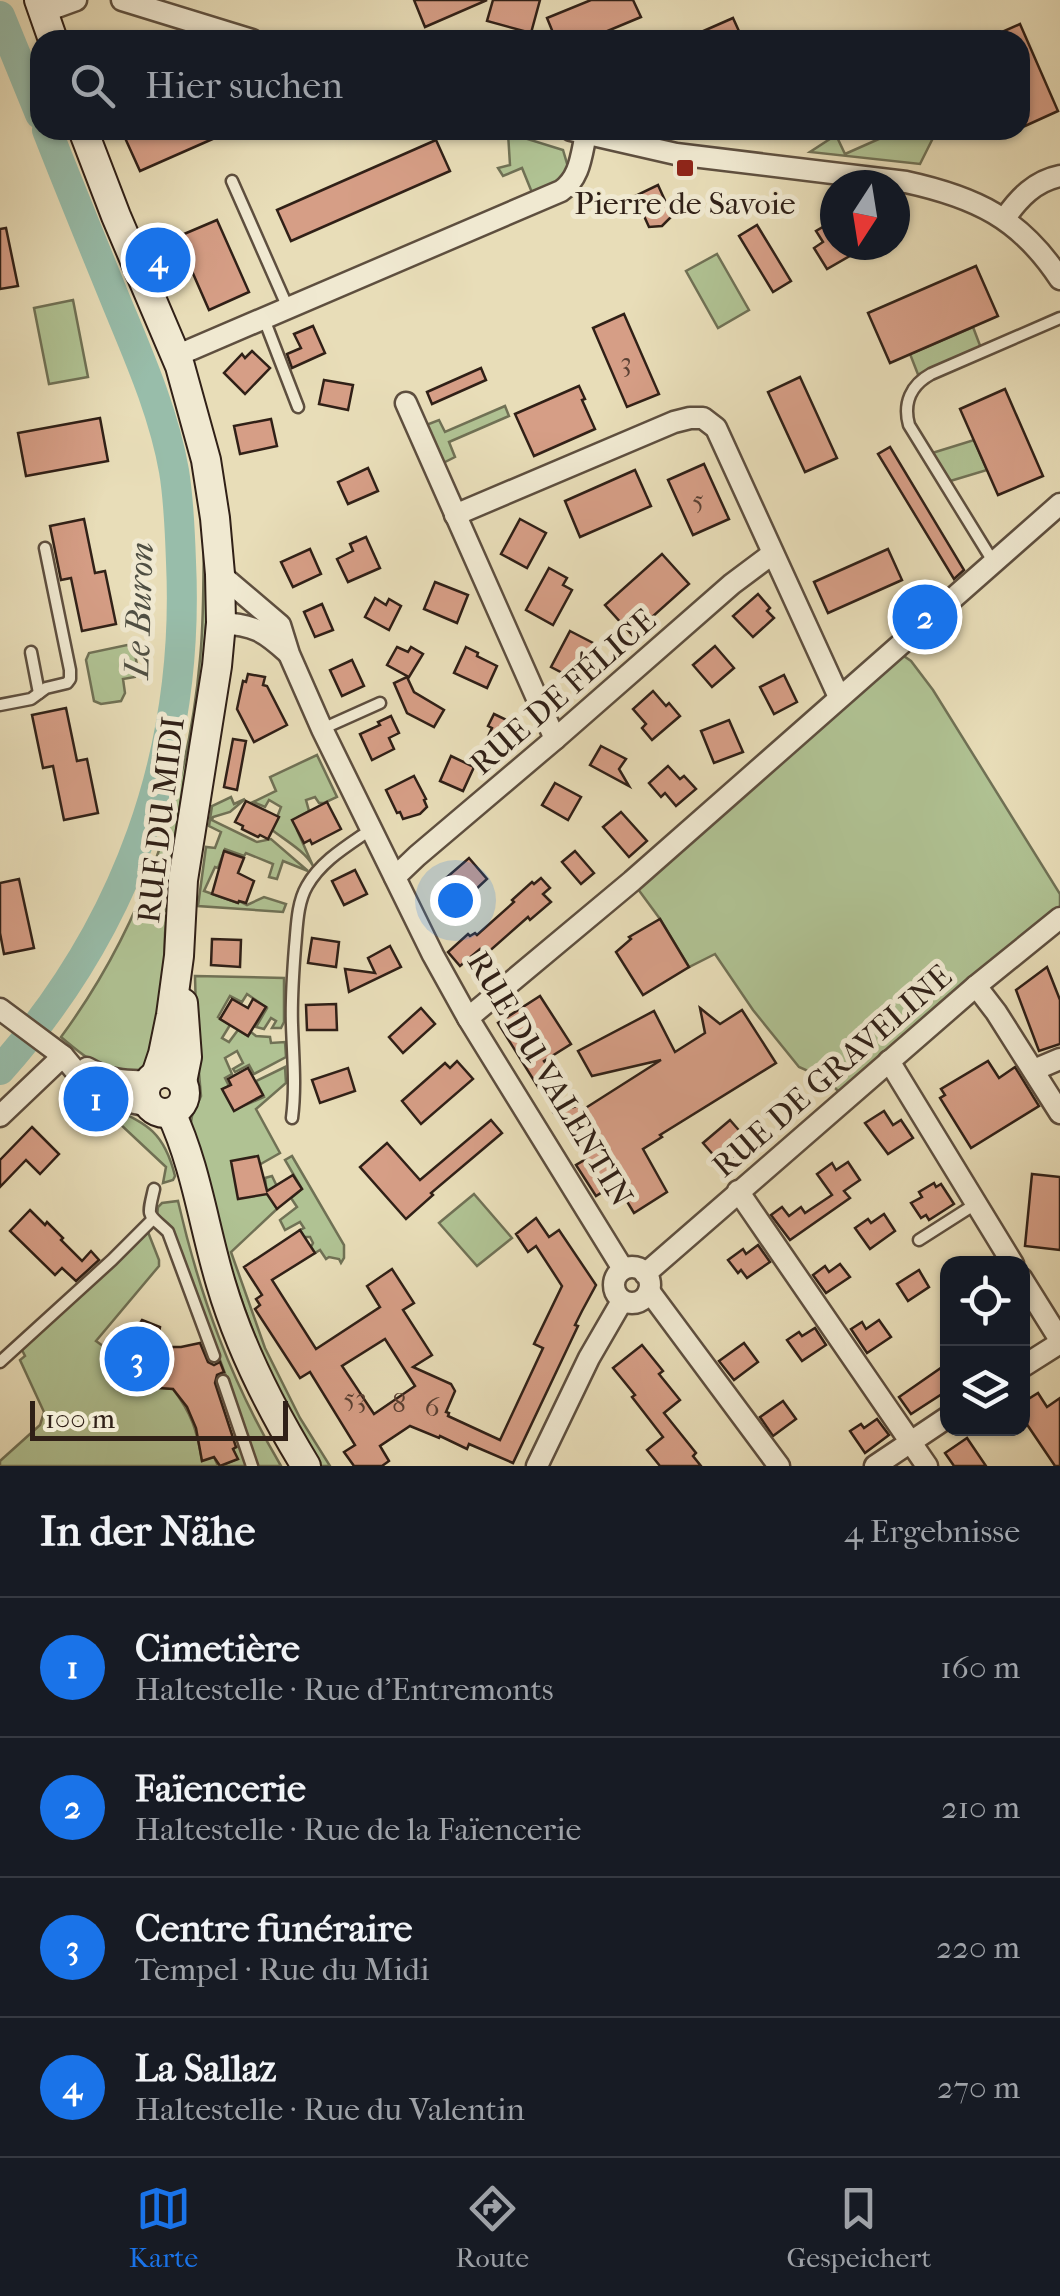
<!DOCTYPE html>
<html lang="de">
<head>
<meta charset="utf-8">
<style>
  :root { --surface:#171b24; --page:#242831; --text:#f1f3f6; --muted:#9ea1a6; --line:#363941; --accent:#1a73e8 }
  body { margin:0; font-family:"IM FELL French Canon",serif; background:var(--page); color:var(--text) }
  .controls { position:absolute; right:30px; bottom:30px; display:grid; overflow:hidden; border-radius:20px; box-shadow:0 2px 8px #0004 }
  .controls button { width:90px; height:90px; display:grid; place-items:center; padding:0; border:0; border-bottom:2px solid var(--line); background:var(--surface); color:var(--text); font:50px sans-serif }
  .compass { position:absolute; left:820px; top:170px; width:90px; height:90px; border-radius:50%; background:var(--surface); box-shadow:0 2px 8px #0004; rotate:192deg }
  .scale { position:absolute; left:30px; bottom:25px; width:258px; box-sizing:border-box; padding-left:10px; border:5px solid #302017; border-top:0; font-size:28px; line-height:35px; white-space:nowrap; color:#302017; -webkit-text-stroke:8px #f0e9d1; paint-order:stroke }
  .you { position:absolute; left:455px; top:900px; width:35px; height:35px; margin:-25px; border:8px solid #fff; border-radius:50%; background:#1a73e8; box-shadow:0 0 0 15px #1a73e833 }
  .badge { display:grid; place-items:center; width:65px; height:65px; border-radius:50%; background:var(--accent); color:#fff; font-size:32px; font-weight:700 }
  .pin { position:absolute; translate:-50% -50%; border:5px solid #fff; box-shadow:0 2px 10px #0006 }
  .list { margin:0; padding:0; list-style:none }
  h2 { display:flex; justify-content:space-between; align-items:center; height:130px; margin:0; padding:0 40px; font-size:42px }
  h2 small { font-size:32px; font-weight:400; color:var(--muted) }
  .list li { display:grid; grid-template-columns:65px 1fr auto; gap:30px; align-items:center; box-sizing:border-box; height:140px; padding:0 40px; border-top:2px solid var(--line) }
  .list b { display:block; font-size:38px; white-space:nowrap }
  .list p { margin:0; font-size:32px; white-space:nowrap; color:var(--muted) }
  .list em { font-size:32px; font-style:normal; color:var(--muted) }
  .icon { flex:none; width:55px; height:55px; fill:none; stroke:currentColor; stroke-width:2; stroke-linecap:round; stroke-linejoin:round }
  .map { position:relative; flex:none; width:1060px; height:1466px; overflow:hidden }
  .search { position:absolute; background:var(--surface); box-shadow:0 2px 8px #0004; left:30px; right:30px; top:30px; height:110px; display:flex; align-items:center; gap:25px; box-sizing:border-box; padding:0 35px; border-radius:30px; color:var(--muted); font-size:38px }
  .sheet { height:690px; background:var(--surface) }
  nav { display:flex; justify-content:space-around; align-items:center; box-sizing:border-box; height:140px; border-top:2px solid var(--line); background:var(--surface); font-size:28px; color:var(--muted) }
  nav a { display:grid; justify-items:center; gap:5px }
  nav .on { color:var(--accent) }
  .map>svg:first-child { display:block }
  .green { fill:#b0c293; stroke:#707155; stroke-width:2.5 }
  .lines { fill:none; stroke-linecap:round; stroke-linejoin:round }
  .river { stroke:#98bdaa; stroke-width:30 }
  .building { fill:#d69e86; stroke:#302017; stroke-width:2.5; fill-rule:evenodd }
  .service-casing { stroke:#5e4f3f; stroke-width:15 }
  .minor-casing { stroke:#5e4f3f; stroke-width:25 }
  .secondary-casing { stroke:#302017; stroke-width:32 }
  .service { stroke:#f0e9d1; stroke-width:10 }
  .minor { stroke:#f0e9d1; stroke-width:20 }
  .secondary { stroke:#f0e9d1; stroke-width:28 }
  .poi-dot { fill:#8f2418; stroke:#f0e9d1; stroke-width:4 }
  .labels { text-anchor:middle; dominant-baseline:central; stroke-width:10; stroke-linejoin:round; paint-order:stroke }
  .number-label { font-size:28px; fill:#5a4033 }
  .poi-label { font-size:32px; fill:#302017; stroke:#f0e9d1 }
  .street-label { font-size:32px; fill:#302017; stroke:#f0e9d1 }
  .water-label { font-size:35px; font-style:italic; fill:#4f4f43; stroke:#f0e9d1 }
</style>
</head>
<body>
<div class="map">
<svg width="1060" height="1466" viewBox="0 0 1060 1466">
  <rect width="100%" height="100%" fill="#e8ddb8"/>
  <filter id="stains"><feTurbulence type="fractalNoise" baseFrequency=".002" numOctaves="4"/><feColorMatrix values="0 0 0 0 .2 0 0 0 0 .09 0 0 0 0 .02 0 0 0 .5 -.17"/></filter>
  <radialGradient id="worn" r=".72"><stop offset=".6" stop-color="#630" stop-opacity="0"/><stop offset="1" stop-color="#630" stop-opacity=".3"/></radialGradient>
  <!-- green -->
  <g class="green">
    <path d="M899 130H937L920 164 810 152 836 135 845 154Z"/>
    <path d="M508 133 563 150 568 167 561 181 533 195 522 168 503 176 498 168 510 165Z"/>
    <path d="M717 254 749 310 718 328 686 271Z"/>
    <path d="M73 300 88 377 49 384 34 308Z"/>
    <path d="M973 327 981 348 919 377 910 354Z"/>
    <path d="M505 406 509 416 449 442 455 457 439 465 421 427 439 420 445 432Z"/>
    <path d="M974 440 987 470 947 482 929 454Z"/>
    <path d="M204 544 208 589 204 661 172 855 165 933 163 1002 146 1068C117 1085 83 1056 61 1037 142 927 188 795 200 659 204 621 203 582 204 544Z"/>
    <path d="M127 645 134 649 138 670 135 677 123 679 125 693 121 701 101 704 94 701 86 660 89 653Z"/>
    <path d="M898 652 911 661 933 690 1060 894V918L846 1098 824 1078 799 1067 753 1010 715 954 689 967 660 919 632 881Z"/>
    <path d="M317 755 337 797 324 803H319L315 797 306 800 309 811 298 817 297 830 313 866C306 852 285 840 272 830L281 807 269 800 265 807 253 802 276 791 270 777Z"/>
    <path d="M231 797 234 804 245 799 230 812 213 817 212 820 257 842 271 839 308 871 283 861 277 879 269 877 273 864 246 853 244 856 225 849 218 868 215 867 204 891 238 903 239 901 247 905 264 897 286 904 283 912 198 906 206 847 215 848 221 832 209 826 212 806Z"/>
    <path d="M195 976 284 978V1022L281 1028H272L276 1021 271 1018 264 1029 256 1027 267 1008 247 994 242 1002 230 996 218 1017 230 1025 222 1038 229 1042 238 1030 248 1036 251 1032 256 1036 270 1037 271 1043 285 1042 286 1057 254 1074 249 1065 235 1072 233 1069 243 1063 237 1051 225 1058 232 1074 225 1078 229 1086 223 1089 234 1110 264 1097 256 1081 285 1067 286 1083 256 1109 280 1153 259 1165 267 1194 265 1178 272 1176 282 1197 274 1203 277 1209 231 1252 265 1348 300 1418 330 1466H321C299 1428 277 1390 260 1349 231 1278 211 1202 190 1128L192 1116 201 1096 197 1050Z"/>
    <path d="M95 1100C139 1122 162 1123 175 1176L173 1180 163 1183 166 1167 102 1107 98 1121 89 1110 90 1104Z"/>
    <path d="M292 1156 344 1245V1258L341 1263 339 1259 329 1257 326 1259 320 1250 315 1253 311 1247 313 1243 310 1237H304L300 1230 304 1228 300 1222 285 1230 280 1220 297 1207 291 1198 302 1189 285 1160Z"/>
    <path d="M474 1194 512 1238 477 1266 439 1223Z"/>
    <path d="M178 1201C200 1297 231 1381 281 1466H220L237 1459 233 1449 239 1446 218 1382 227 1379 171 1227 157 1216 158 1207 162 1203Z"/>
    <path d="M148 1232 159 1260V1266L96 1341 103 1346 119 1328 131 1336 110 1373 140 1385 173 1389C192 1414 197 1431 202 1460L214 1457 218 1466H0V1461L40 1425 44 1412 20 1360 25 1356 22 1350Z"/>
  </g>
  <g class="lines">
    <!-- river -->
    <g class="river">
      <path d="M0 16 40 114"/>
      <path d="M0 1070C127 928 190 753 181 562 180 532 179 501 174 471 164 414 140 359 118 306 94 247 70 189 47 130"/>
    </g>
  </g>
  <!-- building -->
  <g class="building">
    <path d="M414 0H487L425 27Z"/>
    <path d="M493 0H540L531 33 487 21Z"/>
    <path d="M591 0H633L641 17 586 40H556L547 18Z"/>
    <path d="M733 18 743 40H683Z"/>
    <path d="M1020 24 1058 111 1025 126 1020 114V40H984Z"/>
    <path d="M143 130H233L140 171 125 138Z"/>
    <path d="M436 140 450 171 291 241 277 210Z"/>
    <path d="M658 185 672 216 662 226 649 227 635 196Z"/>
    <path d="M217 220 249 292 209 310 177 237Z"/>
    <path d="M835 220V245H869L827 269 814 248 823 242 816 231Z"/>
    <path d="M757 225 791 281 773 292 739 236Z"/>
    <path d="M6 228 18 286 0 289V229Z"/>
    <path d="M976 266 998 316 890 363 868 313Z"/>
    <path d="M624 314 659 394 627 407 593 328Z"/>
    <path d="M313 326 325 353 292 368 287 354 301 348 294 334Z"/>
    <path d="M252 351 270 368 245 394 224 373 242 354 245 358Z"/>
    <path d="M481 368 486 380 432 404 427 392Z"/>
    <path d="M800 377 837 458 805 472 768 392Z"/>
    <path d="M324 380 353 385 348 410 319 404Z"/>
    <path d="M579 386 585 399 582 400 595 429 534 456 515 414Z"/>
    <path d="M1005 389 1043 476 998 495 960 409Z"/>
    <path d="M100 418 108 461 26 476 18 433Z"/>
    <path d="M271 419 277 446 240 454 234 426Z"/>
    <path d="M890 447 964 570 954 579 878 454Z"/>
    <path d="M704 464 729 519 693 535 668 480Z"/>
    <path d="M368 468 378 491 348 504 338 482Z"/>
    <path d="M635 470 651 506 580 537 565 501Z"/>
    <path d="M84 519 95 573 105 571 116 624 82 631 71 578 61 580 50 526Z"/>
    <path d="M520 519 546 533 527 568 501 554Z"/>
    <path d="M366 537 380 568 348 582 337 559 353 551 350 544Z"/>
    <path d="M310 549 321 574 293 587 281 562Z"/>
    <path d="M888 549 902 580 828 613 814 582Z"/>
    <path d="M662 554 689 584 632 635 605 605Z"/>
    <path d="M549 568 567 578 563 585 572 590 553 625 526 610Z"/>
    <path d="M435 582 468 595 457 623 424 609Z"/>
    <path d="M758 594 770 608 767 611 774 618 753 637 733 616Z"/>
    <path d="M375 598 386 605 389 599 401 606 389 630 365 617Z"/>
    <path d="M322 604 333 630 315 637 304 612Z"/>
    <path d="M570 631 597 645 578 681 551 667Z"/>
    <path d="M715 646 734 668 712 687 693 665Z"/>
    <path d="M397 647 408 652 411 647 423 654 409 677 387 665Z"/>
    <path d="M466 647 478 653 477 656 497 666 487 688 454 673Z"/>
    <path d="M352 660 364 686 342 696 330 670Z"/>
    <path d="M248 674 265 677 263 685 267 686 287 725 254 742 237 709 243 681 246 682Z"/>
    <path d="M784 675 797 702 774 714 760 687Z"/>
    <path d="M407 677 414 692 444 710 434 727 407 713 394 683Z"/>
    <path d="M653 691 666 706 669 703 680 716 652 740 642 728 646 724 633 709Z"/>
    <path d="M66 708 77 761 87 759 98 813 64 820 53 766 43 768 32 715Z"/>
    <path d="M494 714 530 731 525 742 515 738 508 751 486 741 492 728 488 726Z"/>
    <path d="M391 716 399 733 389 738 394 749 372 760 360 734 380 725 378 722Z"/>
    <path d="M729 720 743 752 714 763 701 731Z"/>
    <path d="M233 739 246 741 237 790 224 787Z"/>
    <path d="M601 746 626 759 619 769 629 786 590 765Z"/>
    <path d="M451 756 474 767 463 791 440 781Z"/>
    <path d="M668 766 680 779 684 776 696 789 676 806 665 793 661 797 649 783Z"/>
    <path d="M414 776 426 799 424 800 427 807 420 814 403 819 400 812 397 813 386 790Z"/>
    <path d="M555 783 581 797 568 820 542 805Z"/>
    <path d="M246 801 279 817 268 839 260 835 258 837 242 829 243 826 235 822Z"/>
    <path d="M327 802 341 829 312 844 310 840 304 843 292 820Z"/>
    <path d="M621 812 647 841 629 857 603 827Z"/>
    <path d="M224 851 244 858 238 873 254 881 246 903 239 901 238 903 212 894Z"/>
    <path d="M575 851 594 873 581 884 562 862Z"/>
    <path d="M469 858 487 879 473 892 466 890 459 909 438 901 446 878Z"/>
    <path d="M355 870 367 894 344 905 332 881Z"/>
    <path d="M541 878 550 888 543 894 551 902 530 920 528 917 485 955 480 949 460 966 448 952 468 934 470 936 475 933 477 935 514 902 512 900 532 882 534 884Z"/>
    <path d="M19 879 34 948 4 954 0 933V883Z"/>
    <path d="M660 919 689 967 643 995 616 952 631 939 629 937Z"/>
    <path d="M312 938 339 942 336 967 308 963Z"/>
    <path d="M212 939 241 940 240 967 211 965Z"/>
    <path d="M390 946 401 967 349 992 345 969 375 973 368 958Z"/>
    <path d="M1047 967 1060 1000V1044L1039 1051 1016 990Z"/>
    <path d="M540 996 571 1044 544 1061 554 1076 538 1087 498 1023Z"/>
    <path d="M232 999 248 1008 253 999 266 1007 248 1036 220 1019Z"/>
    <path d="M336 1004 337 1030H307L306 1005Z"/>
    <path d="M421 1008 435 1024 403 1053 389 1037Z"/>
    <path d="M700 1008 720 1024 742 1010 776 1063 660 1135 662 1137 643 1149 667 1192 634 1213 620 1190 618 1191 614 1185 596 1196 576 1165 586 1159 564 1123 554 1113 580 1105 584 1109 661 1060 592 1076 578 1051 654 1011 675 1052 705 1033Z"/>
    <path d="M457 1061 473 1079 421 1124 402 1101 445 1063 450 1068Z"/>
    <path d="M988 1061 999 1078 1015 1067 1039 1106 971 1148 940 1098 945 1095 941 1089Z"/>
    <path d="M248 1068 263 1095 234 1111 222 1089 231 1085 228 1079Z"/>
    <path d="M348 1068 355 1091 320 1103 312 1080Z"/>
    <path d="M884 1111 893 1125 901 1120 913 1138 888 1154 865 1123Z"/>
    <path d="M491 1120 502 1133 431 1193 433 1195 406 1219 360 1167 387 1143 420 1180Z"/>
    <path d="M730 1120 750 1143 723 1166 703 1143Z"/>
    <path d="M32 1127 59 1154 40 1174 26 1160 0 1187V1160Z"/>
    <path d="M258 1156 267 1191 293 1175 302 1189 277 1209 267 1194 238 1199 231 1161Z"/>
    <path d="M848 1162 860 1180 844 1191 850 1198 790 1240 771 1215 782 1207 789 1216 801 1207 805 1213 832 1195 817 1174 832 1163 836 1170Z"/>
    <path d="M1032 1174 1060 1177V1250L1025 1246Z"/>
    <path d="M934 1183 936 1187 941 1184 954 1204 929 1220 926 1215 921 1218 911 1203 922 1197 919 1192Z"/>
    <path d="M30 1210 45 1225 47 1222 63 1238 61 1240 82 1261 91 1251 99 1260 76 1281 62 1268 55 1275 10 1231Z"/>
    <path d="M884 1214 895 1231 870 1249 855 1228 868 1219 871 1223Z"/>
    <path d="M536 1218 549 1237 559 1230 596 1285 582 1311 575 1325 578 1326 513 1463 469 1444 467 1449 440 1436 439 1438 410 1426 380 1446 389 1461 382 1466H354L344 1452 355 1445 310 1372 300 1378 255 1309 260 1305 256 1299 262 1295 244 1267 300 1230 315 1253 272 1280 316 1349 380 1307 367 1286 392 1269 414 1303 403 1310 432 1355 413 1367 451 1384 455 1391 446 1412 449 1413 448 1416 500 1440 543 1348 534 1344 562 1286 536 1246 528 1252 516 1234ZM385 1339 415 1386 374 1414 342 1366Z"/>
    <path d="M758 1245 770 1262 747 1278 741 1270 738 1273 728 1260 743 1249 746 1254Z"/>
    <path d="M840 1264 850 1277 826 1293 813 1275 825 1266 829 1272Z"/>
    <path d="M919 1270 929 1287 908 1301 897 1284Z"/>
    <path d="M142 1320 160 1327 158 1339 161 1340 159 1347H181L200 1343 208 1362 214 1365 220 1362 224 1372 217 1375 215 1383 236 1447 233 1449 238 1459 220 1466 214 1457 202 1461 196 1428 187 1407 173 1389 144 1387 109 1373Z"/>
    <path d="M879 1320 891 1337 867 1353 851 1329 862 1322 866 1329Z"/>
    <path d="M815 1328 826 1345 802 1361 787 1340 799 1332 802 1336Z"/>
    <path d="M744 1343 758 1362 734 1380 719 1361Z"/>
    <path d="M642 1345 663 1371 659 1374 680 1400 664 1413 696 1453 693 1456 701 1466H660L647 1450 663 1437 632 1397 635 1395 613 1368Z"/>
    <path d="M948 1363V1390L911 1414 899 1397Z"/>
    <path d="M1038 1393 1047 1407 1060 1398V1466H1055L1022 1417V1403Z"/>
    <path d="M783 1401 796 1419 773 1436 760 1417Z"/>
    <path d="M877 1419 889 1435 865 1453 850 1431 861 1424 864 1428Z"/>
    <path d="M967 1438 986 1466H954L945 1453Z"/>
  </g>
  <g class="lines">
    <!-- service casing -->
    <g class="service-casing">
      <g id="service">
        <path d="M232 181 288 308"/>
        <path d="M264 319 298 407"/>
        <path d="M994 563 909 425C903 403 911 385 931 374L1060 318"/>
        <path d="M31 652 39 693"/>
        <path d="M0 705 31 699 46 688 67 683 70 679V670L45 548"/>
        <path d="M322 729 380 703"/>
        <path d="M292 1118C296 1087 293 1056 292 1025 291 999 293 973 295 947 297 927 297 903 307 886 321 861 347 846 370 830"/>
        <path d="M154 1189C147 1219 147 1212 168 1232L214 1356"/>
        <path d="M919 1240 977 1203"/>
        <path d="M0 1362 112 1260 152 1220"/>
        <path d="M223 1381 252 1466"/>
      </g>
    </g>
    <!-- minor casing -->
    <g class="minor-casing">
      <g id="minor">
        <path d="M122 0 252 40"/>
        <path d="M43 12 76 0"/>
        <path d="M571 130 676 154 906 182C975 197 1020 218 1060 279"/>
        <path d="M1005 218C1019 198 1035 181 1060 176"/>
        <path d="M176 356 561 191C580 178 581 156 586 134"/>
        <path d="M406 403 555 739"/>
        <path d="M455 515 674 422 690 418H703L716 428 839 697"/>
        <path d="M220 574 280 625 289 654 322 729 433 955 468 1018 623 1269"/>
        <path d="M221 623C254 625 264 631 288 653"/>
        <path d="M395 877 417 856 555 739 732 584 772 554"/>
        <path d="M976 986 996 1012 1060 1113"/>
        <path d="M0 1009 63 1056 83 1080 116 1099 149 1106"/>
        <path d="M468 1018 632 881 1060 504"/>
        <path d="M889 1061 1013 1264"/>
        <path d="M87 1068C108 1080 124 1082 148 1081"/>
        <path d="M1034 1070 1060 1059"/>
        <path d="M0 1116 63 1056"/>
        <path d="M738 1191 927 1466"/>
        <circle cx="632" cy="1285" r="18"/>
        <path d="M645 1274 976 986 1060 918"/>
        <path d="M1022 1279 1060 1340"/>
        <path d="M649 1291 779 1466"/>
        <path d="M1022 1367 1060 1343"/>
        <path d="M537 1466 589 1358 622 1301"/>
        <path d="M875 1466 948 1417"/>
      </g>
    </g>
    <!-- secondary casing -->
    <g class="secondary-casing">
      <g id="secondary">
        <path d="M39 0 53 40"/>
        <path d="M83 130 116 216 180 366 206 460 215 518 220 574 221 623 217 666 183 880 179 956 171 1015 163 1054 156 1075"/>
        <circle cx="165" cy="1093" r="20"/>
        <path d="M182 1082 187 1057 183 1003"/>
        <path d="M171 1113C196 1166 204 1228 221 1284 240 1348 271 1409 306 1466"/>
      </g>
    </g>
    <!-- service -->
    <use href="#service" class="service"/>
    <!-- minor -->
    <use href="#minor" class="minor"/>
    <!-- secondary -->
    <use href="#secondary" class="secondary"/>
  </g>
  <!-- markers -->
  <rect class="poi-dot" x="675" y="158" width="20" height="20" rx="5"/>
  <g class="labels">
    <!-- number labels -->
    <g class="number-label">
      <text x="626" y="361">3</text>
      <text x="698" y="499">5</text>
      <text x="355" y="1397">53</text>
      <text x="399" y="1402">8</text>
      <text x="432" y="1406">6</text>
    </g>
    <!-- poi labels -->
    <g class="poi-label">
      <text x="685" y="203">Pierre de Savoie</text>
    </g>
    <!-- street labels -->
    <g class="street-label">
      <text transform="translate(563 692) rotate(-41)">RUE DE FÉLICE</text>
      <text transform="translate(161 820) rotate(-83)">RUE DU MIDI</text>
      <text transform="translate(832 1071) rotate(-41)">RUE DE GRAVELINE</text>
      <text transform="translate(550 1079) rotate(59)">RUE DU VALENTIN</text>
    </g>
    <!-- water labels -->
    <g class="water-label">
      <text transform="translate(139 610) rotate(-88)">Le Buron</text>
    </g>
  </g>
  <rect width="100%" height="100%" filter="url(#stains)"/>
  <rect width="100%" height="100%" fill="url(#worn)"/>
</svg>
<div class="controls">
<button><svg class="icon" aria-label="locate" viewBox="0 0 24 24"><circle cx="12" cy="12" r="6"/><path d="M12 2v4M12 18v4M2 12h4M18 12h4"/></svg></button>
<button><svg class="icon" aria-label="layers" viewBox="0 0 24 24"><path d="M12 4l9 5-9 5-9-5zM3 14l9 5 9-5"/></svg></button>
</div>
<svg class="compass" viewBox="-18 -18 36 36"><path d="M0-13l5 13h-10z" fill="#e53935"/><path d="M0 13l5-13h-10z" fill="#9ea1a6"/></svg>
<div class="scale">100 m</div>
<div class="you"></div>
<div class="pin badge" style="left:96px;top:1099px">1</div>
<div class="pin badge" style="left:925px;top:617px">2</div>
<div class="pin badge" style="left:137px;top:1359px">3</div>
<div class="pin badge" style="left:158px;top:260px">4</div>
<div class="search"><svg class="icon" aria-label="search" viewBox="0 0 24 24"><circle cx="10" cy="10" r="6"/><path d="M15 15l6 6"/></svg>Hier suchen</div>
</div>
<section class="sheet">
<h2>In der Nähe<small>4 Ergebnisse</small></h2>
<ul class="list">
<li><span class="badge">1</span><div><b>Cimetière</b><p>Haltestelle · Rue d'Entremonts</p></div><em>160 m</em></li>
<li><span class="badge">2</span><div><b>Faïencerie</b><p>Haltestelle · Rue de la Faïencerie</p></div><em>210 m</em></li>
<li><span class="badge">3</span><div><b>Centre funéraire</b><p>Tempel · Rue du Midi</p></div><em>220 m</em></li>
<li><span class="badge">4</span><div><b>La Sallaz</b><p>Haltestelle · Rue du Valentin</p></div><em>270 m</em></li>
</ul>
</section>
<nav>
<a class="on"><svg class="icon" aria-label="map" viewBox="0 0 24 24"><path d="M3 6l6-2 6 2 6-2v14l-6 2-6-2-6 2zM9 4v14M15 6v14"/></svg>Karte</a>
<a><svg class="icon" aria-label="directions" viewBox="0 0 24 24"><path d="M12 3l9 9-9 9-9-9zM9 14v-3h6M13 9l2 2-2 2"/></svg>Route</a>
<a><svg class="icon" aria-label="saved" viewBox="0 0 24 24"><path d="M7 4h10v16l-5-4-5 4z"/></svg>Gespeichert</a>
</nav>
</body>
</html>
